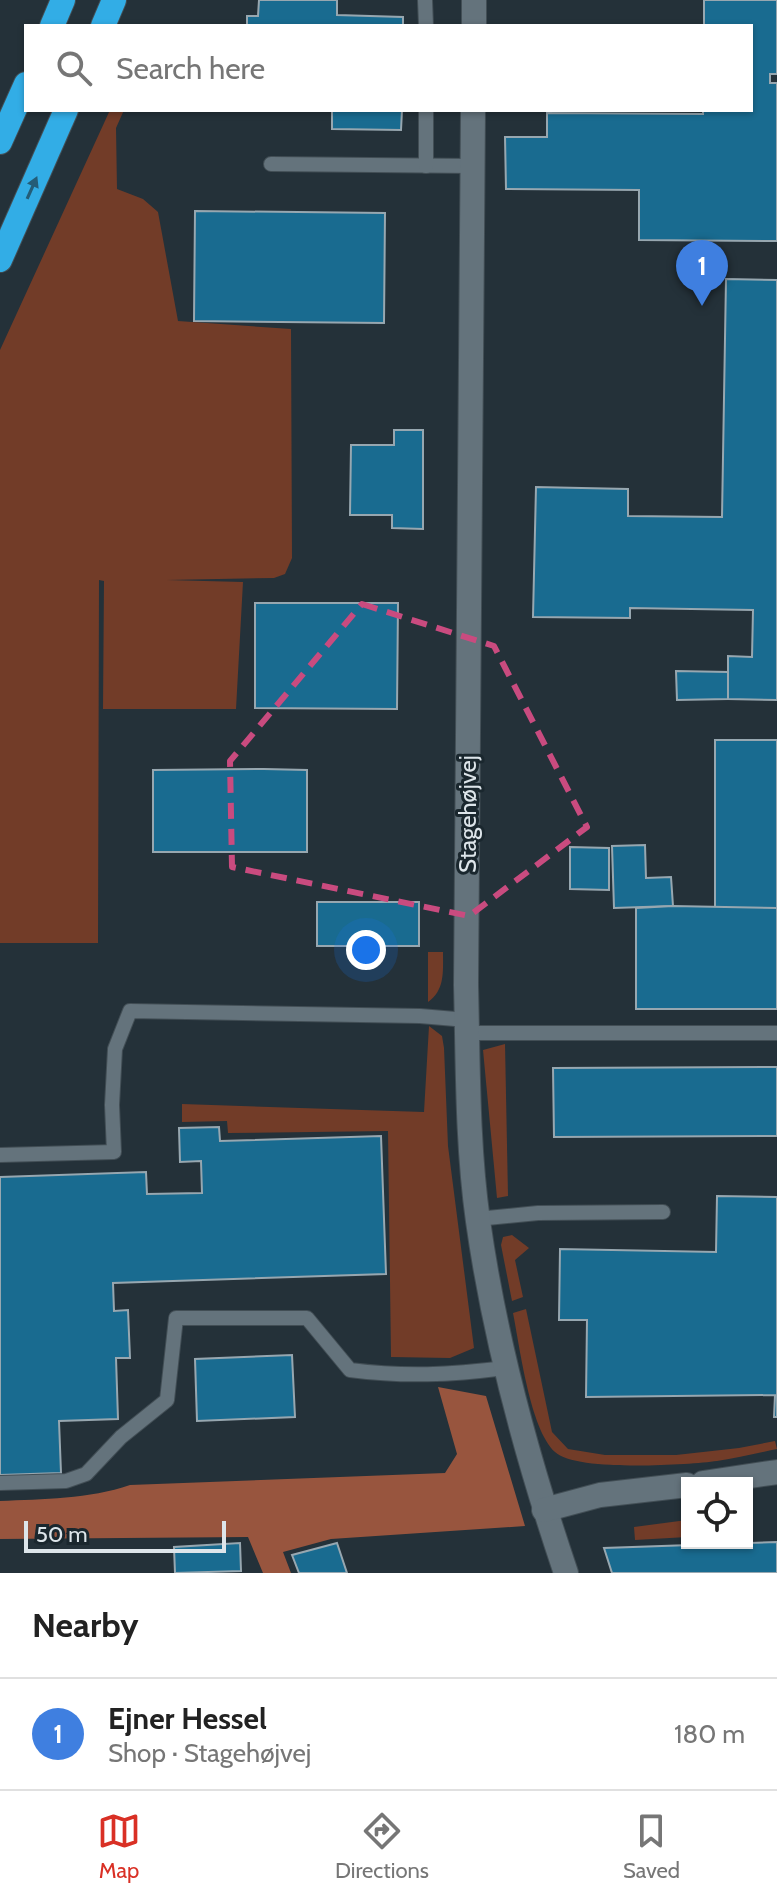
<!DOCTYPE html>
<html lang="en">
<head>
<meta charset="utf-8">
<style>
  :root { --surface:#fff; --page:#f2f2f2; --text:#222; --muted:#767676; --line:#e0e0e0; --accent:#d93025 }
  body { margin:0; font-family:Cabin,sans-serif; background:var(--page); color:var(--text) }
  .controls { position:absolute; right:24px; bottom:24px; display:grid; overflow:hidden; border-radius:0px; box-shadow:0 2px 6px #0004 }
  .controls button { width:72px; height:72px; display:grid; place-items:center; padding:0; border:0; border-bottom:2px solid var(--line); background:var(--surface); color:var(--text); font:40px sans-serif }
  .scale { position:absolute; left:24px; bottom:20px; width:202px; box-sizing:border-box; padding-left:8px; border:4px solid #dde5ea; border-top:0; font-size:22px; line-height:28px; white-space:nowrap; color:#dde5ea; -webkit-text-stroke:6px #1a272e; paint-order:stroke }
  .you { position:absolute; left:366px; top:950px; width:28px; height:28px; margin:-20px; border:6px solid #fff; border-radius:50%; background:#1a73e8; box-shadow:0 0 0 12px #1a73e833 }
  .badge { display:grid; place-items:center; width:52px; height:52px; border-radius:50%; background:var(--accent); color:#fff; font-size:26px; font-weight:700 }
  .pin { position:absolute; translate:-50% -66px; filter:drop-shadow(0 2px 4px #0008) }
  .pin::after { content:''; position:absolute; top:42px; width:28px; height:24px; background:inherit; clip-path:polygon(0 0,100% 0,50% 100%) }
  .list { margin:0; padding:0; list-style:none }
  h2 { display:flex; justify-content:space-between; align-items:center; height:104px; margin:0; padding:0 32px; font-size:34px }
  h2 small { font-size:26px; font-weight:400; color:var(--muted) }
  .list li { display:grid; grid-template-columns:52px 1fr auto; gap:24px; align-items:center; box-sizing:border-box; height:112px; padding:0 32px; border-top:2px solid var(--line) }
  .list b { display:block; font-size:30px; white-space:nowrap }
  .list p { margin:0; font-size:26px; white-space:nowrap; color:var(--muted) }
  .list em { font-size:26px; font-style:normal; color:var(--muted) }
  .icon { flex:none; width:44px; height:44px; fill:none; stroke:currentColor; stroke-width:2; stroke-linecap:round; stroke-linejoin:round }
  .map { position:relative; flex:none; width:777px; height:1573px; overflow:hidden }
  .search { position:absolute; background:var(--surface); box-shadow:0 2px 6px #0004; left:24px; right:24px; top:24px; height:88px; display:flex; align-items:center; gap:20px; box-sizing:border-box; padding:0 28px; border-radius:0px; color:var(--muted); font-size:30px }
  .sheet { height:216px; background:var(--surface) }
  nav { display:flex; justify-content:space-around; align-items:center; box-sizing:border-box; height:112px; border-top:2px solid var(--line); background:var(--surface); font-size:22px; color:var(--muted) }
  nav a { display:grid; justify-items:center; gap:4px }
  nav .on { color:var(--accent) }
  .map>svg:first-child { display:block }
  .green { fill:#723c28 }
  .forest { fill:#98553e }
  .building { fill:#196b90; stroke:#97a7b0; stroke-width:2 }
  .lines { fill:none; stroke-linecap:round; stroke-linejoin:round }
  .lane-casing { stroke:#424e55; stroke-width:16 }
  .secondary-casing { stroke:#424e55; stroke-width:26 }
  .highway-casing { stroke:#424e55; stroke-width:26 }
  .lane { stroke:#64737c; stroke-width:14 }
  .secondary { stroke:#64737c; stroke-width:24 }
  .highway { stroke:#32ade6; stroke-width:24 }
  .oneway { fill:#245d78 }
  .marked { fill:none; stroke:#c94b7f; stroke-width:6; stroke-dasharray:16 10; stroke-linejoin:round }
  .labels { text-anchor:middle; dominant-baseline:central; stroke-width:6; stroke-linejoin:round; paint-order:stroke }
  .street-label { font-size:24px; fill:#dde5ea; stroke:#1a272e }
</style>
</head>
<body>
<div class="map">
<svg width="777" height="1573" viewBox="0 0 777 1573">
  <rect width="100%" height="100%" fill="#243139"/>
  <!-- green -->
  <g class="green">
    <path d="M110 110H124L116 128 117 189 143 199 158 212 178 321 291 329 292 558 285 574 274 578 167 580 243 582 236 709H103L104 581 99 580 98 943H0V350Z"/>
    <path d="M428 952H443C443 972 445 990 428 1002Z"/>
    <path d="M429 1026 442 1036 444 1048 448 1146 474 1348 450 1358 391 1357 388 1131 228 1133 227 1121 182 1122V1104L424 1112Z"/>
    <path d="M505 1044 508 1196 497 1198 483 1050Z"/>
    <path d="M512 1235 529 1248 515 1260 523 1297 512 1301 501 1245 503 1237Z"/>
    <path d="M526 1309 552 1432 568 1449 605 1455H676L739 1448 775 1441 777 1449C757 1453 737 1458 717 1461 687 1465 575 1472 555 1452 530 1429 520 1348 513 1313Z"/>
    <path d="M687 1520V1537L635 1540 634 1527Z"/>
  </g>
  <!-- forest -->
  <path class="forest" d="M438 1387 486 1396 525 1526 331 1539 283 1552 291 1573H263L248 1537 0 1539V1501C43 1499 89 1499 130 1485L445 1473 457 1454Z"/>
  <!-- building -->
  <g class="building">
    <path d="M259 0H337V15L403 17V26H247V16H258Z"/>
    <path d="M704 0H777V74H770V83H777V241L639 240V190L506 189 505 137H547V113L703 114V110H751V26H704Z"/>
    <path d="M332 110H402L401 130 332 129Z"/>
    <path d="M195 211 385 213 384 323 194 321Z"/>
    <path d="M726 279 777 280V700L728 699V656L752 657 753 610 630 608V618L533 617 536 487 628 489V516L722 517Z"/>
    <path d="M394 430H423V529L392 528V515H350L351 445H394Z"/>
    <path d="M255 603H398L397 709 255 708Z"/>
    <path d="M676 671 728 672V699L677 700Z"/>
    <rect x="715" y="740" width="62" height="168"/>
    <path d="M264 769 307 770V852H153V770Z"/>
    <path d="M645 845 646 878 671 877 673 906 614 908 612 846Z"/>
    <path d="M570 847 609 848V890L570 889Z"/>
    <rect x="317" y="902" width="102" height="44"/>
    <path d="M673 906 777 908V1009H636V908Z"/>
    <path d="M777 1067V1136L554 1137 553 1068Z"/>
    <path d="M219 1127 220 1141 381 1136 386 1274 113 1283 114 1311 128 1310 130 1358H116L118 1419 59 1421 61 1473 0 1475V1177L146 1172 147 1194 202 1193 201 1161 180 1162 179 1128Z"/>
    <path d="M717 1196 777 1197V1417H774L775 1395 586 1397 587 1320H559L560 1249 716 1252Z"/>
    <path d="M292 1355 295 1417 197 1421 195 1359Z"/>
    <path d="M777 1542V1573H612L604 1548Z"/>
    <path d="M240 1543 241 1571 175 1573 174 1547Z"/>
    <path d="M337 1543 347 1573H299L292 1555Z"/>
  </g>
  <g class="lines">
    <!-- lane casing -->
    <g class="lane-casing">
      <g id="lane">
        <path d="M425 0 426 26"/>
        <path d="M271 164 473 166"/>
        <path d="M426 166V110"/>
        <path d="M467 1033H777"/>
        <path d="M0 1155 114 1152 112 1105 115 1049 130 1011 420 1016 467 1020"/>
        <path d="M477 1219 538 1213 663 1212"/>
        <path d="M0 1483 66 1481 86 1474 121 1437 167 1400 176 1318H307L350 1370C405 1377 450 1375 505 1368"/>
      </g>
    </g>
    <!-- secondary casing -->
    <g class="secondary-casing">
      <g id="secondary">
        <path d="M474 26V0"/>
        <path d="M473 110 466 985C468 1063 467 1143 478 1221 495 1342 527 1458 566 1573"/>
        <path d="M703 1483 777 1472"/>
        <path d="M544 1510 600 1495 687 1485"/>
      </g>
    </g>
    <!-- highway casing -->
    <g class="highway-casing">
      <g id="highway">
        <path d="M52 26 63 0"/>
        <path d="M103 26 114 0"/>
        <path d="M0 142 26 84"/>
        <path d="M0 260 66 110"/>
      </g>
    </g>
    <!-- lane -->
    <use href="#lane" class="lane"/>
    <!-- secondary -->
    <use href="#secondary" class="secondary"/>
    <!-- highway -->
    <use href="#highway" class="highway"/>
  </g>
  <!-- one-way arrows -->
  <defs><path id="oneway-solid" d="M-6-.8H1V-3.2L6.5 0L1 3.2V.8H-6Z" transform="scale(2)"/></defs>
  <use class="oneway" href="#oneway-solid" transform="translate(32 188) rotate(-66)"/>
  <!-- marked area -->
  <path class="marked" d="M362 604 494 646 587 827 469 916 232 867 230 761Z"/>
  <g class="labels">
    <!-- street labels -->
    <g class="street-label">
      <text transform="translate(467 814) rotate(-90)">Stagehøjvej</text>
    </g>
  </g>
</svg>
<div class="controls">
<button><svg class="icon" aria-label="locate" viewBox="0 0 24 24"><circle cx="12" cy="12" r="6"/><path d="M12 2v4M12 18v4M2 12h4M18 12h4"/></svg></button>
</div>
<div class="scale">50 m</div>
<div class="you"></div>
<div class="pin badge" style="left:702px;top:306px;background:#3f7fe0">1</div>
<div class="search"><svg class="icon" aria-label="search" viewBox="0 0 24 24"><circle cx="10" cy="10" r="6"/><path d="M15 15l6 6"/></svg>Search here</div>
</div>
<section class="sheet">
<h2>Nearby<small></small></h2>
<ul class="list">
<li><span class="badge" style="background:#3f7fe0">1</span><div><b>Ejner Hessel</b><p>Shop · Stagehøjvej</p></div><em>180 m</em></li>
</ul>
</section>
<nav>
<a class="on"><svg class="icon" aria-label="map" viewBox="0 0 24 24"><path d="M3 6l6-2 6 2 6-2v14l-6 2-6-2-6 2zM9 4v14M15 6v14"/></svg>Map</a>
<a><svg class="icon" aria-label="directions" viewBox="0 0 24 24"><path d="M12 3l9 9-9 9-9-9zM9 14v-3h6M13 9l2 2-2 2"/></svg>Directions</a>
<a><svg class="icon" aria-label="saved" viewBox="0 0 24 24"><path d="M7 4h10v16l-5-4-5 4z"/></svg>Saved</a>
</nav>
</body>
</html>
